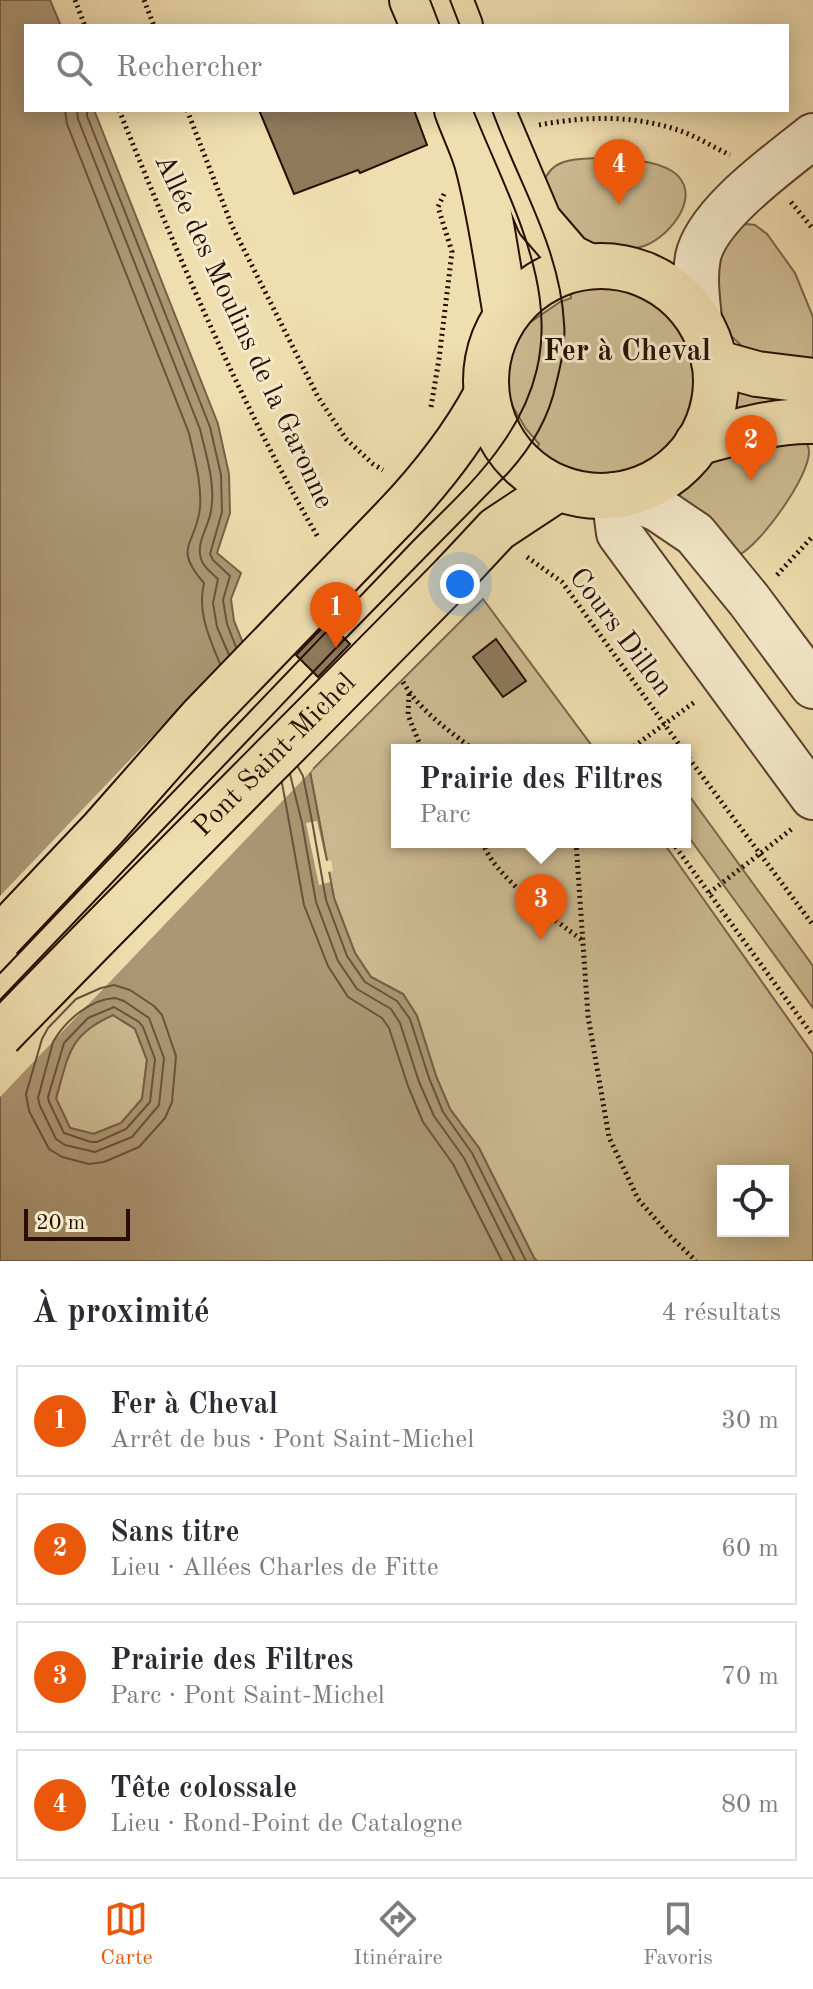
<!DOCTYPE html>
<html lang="fr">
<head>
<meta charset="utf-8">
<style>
  :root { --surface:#fff; --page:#f7f7f7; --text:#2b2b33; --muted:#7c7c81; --line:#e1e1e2; --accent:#ea580c }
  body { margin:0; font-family:"Old Standard TT",serif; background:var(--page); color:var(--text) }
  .controls { position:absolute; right:24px; bottom:24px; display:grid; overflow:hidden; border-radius:0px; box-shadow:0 4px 20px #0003 }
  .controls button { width:72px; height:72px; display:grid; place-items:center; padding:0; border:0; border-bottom:2px solid var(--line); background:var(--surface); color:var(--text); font:40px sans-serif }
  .scale { position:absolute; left:24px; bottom:20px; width:106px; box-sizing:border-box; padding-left:8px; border:4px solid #280e02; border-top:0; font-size:22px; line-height:28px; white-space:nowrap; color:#280e02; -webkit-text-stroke:6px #f5eacb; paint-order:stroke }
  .you { position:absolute; left:460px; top:584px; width:28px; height:28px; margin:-20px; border:6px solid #fff; border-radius:50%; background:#1a73e8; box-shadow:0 0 0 12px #1a73e833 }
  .badge { display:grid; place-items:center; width:52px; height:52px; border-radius:50%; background:var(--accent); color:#fff; font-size:26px; font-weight:700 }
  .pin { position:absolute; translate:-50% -66px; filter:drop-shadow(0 2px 4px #0008) }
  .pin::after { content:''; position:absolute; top:42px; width:28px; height:24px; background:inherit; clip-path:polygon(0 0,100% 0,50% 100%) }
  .popup { position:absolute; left:391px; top:744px; width:300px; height:104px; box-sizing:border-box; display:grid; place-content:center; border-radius:0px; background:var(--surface); filter:drop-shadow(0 2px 6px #0005); font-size:26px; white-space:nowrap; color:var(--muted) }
  .popup b { font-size:30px; color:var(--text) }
  .popup::after { content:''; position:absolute; left:50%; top:100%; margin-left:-16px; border:16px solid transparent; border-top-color:var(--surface) }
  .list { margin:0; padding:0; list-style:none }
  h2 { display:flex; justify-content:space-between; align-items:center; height:104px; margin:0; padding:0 32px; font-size:34px }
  h2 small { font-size:26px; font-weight:400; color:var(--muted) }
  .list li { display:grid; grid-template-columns:52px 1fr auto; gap:24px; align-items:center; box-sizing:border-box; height:112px; margin:0 16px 16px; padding:0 16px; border:2px solid var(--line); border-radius:0px }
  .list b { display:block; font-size:30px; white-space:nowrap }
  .list p { margin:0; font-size:26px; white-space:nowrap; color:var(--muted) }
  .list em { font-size:26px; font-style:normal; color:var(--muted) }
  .icon { flex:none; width:44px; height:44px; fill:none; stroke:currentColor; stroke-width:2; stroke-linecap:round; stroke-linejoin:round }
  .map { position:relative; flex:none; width:813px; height:1261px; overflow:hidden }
  .search { position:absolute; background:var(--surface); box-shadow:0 4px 20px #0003; left:24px; right:24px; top:24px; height:88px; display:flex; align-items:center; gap:20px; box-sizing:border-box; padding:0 28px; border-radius:0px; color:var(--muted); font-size:30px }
  .sheet { height:616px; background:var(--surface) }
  nav { display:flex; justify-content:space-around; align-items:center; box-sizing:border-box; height:112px; border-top:2px solid var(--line); background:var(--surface); font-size:22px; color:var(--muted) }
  nav a { display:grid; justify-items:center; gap:4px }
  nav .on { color:var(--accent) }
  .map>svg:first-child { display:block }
  .green { fill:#cdbb92; stroke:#7a644a; stroke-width:2; fill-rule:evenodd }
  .water { fill:#ab9774; stroke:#776046; stroke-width:2; fill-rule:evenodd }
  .pier { fill:#efdeaf }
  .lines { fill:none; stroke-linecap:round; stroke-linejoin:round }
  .shore { stroke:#6a523b; stroke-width:2 }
  .building { fill:#8f7a5c; stroke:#280e02; stroke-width:2 }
  .minor-casing { stroke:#5a422d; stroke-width:48 }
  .major-casing { stroke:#280e02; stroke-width:48 }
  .path { stroke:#280e02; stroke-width:5; stroke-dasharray:2 4; stroke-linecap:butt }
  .minor { stroke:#f5eacb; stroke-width:44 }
  .major { stroke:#efdeaf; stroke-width:44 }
  .tram { stroke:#280e02; stroke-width:2 }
  .major-bridge-casing { stroke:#280e02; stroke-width:48; stroke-linecap:butt }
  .major-bridge { stroke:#efdeaf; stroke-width:44 }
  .labels { text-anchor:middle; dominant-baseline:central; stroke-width:6; stroke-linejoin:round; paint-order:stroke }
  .street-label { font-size:28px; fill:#280e02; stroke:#f5eacb }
  .neighbourhood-label { font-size:30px; font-weight:bold; fill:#280e02; stroke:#f5eacb }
</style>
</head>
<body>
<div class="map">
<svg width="813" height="1261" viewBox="0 0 813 1261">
  <rect width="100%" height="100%" fill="#efdeaf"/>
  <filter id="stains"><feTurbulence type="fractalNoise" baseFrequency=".0025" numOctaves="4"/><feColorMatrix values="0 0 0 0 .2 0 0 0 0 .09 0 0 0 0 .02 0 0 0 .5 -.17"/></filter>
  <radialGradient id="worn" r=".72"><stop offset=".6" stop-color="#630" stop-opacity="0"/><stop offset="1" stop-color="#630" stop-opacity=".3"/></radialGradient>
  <!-- green -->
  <g class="green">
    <path d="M600 158C622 159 653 159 672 171 705 193 671 236 644 246 628 251 611 249 595 245 587 243 574 240 568 233 558 220 550 198 543 184 551 157 577 159 600 158Z"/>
    <path d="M747 224 755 225 767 234 795 273 813 317V362L746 350 727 332 719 317 711 271 737 226Z"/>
    <path d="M596 285C615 287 638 291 654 302 727 352 692 473 604 474 578 475 556 466 536 450L539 444 526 429 513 407 510 412C501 373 508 347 531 315L532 321 560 302 571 298 570 291Z"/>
    <path d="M734 390 813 399 730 417Z"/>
    <path d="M805 439C807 444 809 446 809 452 809 477 761 544 739 555L669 496 689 481 717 455Z"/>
    <path d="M483 599 595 750H397V842H663L813 1054V1261H537L534 1258 479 1148 450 1109 436 1076 417 1016 403 994 371 977 355 953 334 898 310 772ZM723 1171H783V1231H723Z"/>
    <path d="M685 790 813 966V1008L685 832Z"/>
    <path d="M113 1015 135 1029 147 1060 142 1099 121 1123 93 1134 70 1128 56 1099C68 1055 68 1035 113 1015Z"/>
  </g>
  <!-- water -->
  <path class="water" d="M0 0H50L61 26H26V110H94L218 424 229 474 230 513 217 553 241 573 231 599 234 621 261 687 310 772 334 898 355 953 371 977 403 994 417 1016 436 1076 450 1109 479 1148 534 1258 537 1261H0ZM113 1015 135 1029 147 1060 142 1099 121 1123 94 1134 70 1128 56 1098C69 1055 68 1035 113 1015Z"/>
  <!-- pier -->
  <g class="pier">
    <path d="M246 638 265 685 313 769 0 1097V896Z"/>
    <path d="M317 821 326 861 331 860 333 871 328 872 330 882 319 885 306 823Z"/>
  </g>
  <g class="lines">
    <!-- shore -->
    <g class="shore">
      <path d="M65 110 67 124 189 433C194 457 202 483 200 508 196 545 172 547 204 583 197 612 209 637 220 664"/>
      <path d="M77 110 78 119 200 429C206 455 216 485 211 511 209 525 198 540 200 554 201 566 211 572 218 579L213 603 217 627 229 655"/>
      <path d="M87 110V116L210 427 221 475 222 512 210 554 213 560 230 576 223 600 227 624 236 647"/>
      <path d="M298 767 303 776 312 821 326 900 347 956 365 982 397 1001 410 1019 429 1078 443 1112 472 1153 526 1261"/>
      <path d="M290 774 302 823 316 902 338 961 357 989 391 1009 400 1023 419 1082 434 1116 464 1158 515 1261"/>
      <path d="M282 783 304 905 328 966 348 997 382 1018 389 1028 408 1086 423 1122 453 1164 502 1261"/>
      <path d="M114 985 130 990 154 1006 162 1015 176 1056 172 1102 165 1118 139 1147 104 1162 89 1164 62 1157 49 1149 29 1111 26 1094 42 1039 48 1028 76 999 101 988Z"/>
      <path d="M115 998 124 1001 149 1018 164 1058 159 1105 132 1137 95 1152 65 1145 56 1139 40 1106 38 1098 53 1042C65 1021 90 999 115 998Z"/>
      <path d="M114 1007 139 1022 143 1027 155 1059 150 1102 126 1129 97 1142H91L64 1133 49 1102 48 1097 64 1043 88 1018Z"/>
    </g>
  </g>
  <!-- building -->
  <g class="building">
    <path d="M259 110H414L427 145 360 173 358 170 294 194Z"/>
    <path d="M328 622 350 644 318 677 296 655Z"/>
    <path d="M496 639 526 681 503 697 473 657Z"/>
  </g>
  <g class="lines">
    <!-- minor casing -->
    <g class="minor-casing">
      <g id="minor">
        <path d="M699 319C697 298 694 278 698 257 707 214 780 163 813 136"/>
        <path d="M624 494 658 509 695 534 749 600 813 686"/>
        <path d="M614 495 619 533 813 797"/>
      </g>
    </g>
    <!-- major casing -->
    <g class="major-casing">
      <g id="major">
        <path d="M412 0 423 26"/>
        <path d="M450 0 460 26"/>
        <path d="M457 110C463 127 472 145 477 162 491 213 497 264 506 315"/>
        <path d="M492 110 539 221 570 257 588 266"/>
        <circle cx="601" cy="381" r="115"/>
        <path d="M714 362 757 374 813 381"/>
        <path d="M697 443C736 432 772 420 813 421"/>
        <path d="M395 517C431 479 462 440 486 395"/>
        <path d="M455 574 497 529 559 488"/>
      </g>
    </g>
    <!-- path -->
    <g class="path">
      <path d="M75 0 85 26"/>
      <path d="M144 0 154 26"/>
      <path d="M119 110C178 256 240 403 319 539"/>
      <path d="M187 110 232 226 318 397 346 439 373 464 383 470"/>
      <path d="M539 125C586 116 633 115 678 130 696 136 713 147 730 155"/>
      <path d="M791 202 813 229"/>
      <path d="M431 407 439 359 452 252 438 207 444 194"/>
      <path d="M527 557 562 582 683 750"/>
      <path d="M777 575 813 536"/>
      <path d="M403 682C419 710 448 730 474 750"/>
      <path d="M409 694 408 715 422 750"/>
      <path d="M629 750 696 701"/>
      <path d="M685 753 813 925"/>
      <path d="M483 842C490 873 556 921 582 940"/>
      <path d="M576 842 588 1016 609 1137 638 1199 670 1236 696 1261"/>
      <path d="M672 842 813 1036"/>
      <path d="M709 893 793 828"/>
    </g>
    <!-- minor -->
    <use href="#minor" class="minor"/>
    <!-- major -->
    <use href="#major" class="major"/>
    <!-- tram -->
    <g class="tram">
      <path d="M430 0 440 26"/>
      <path d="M450 0 460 26"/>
      <path d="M0 973 415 539C445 509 478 479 502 444 585 328 519 224 473 110"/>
      <path d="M0 1000 336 648 507 474C531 448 549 417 556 384 561 364 566 343 564 323 560 247 517 180 492 110"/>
    </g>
    <!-- major-bridge casing -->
    <g class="major-bridge-casing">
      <g id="major-bridge">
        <path d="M0 938 103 829 201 718 395 517"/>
        <path id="s1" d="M0 1035C150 880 304 728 455 574"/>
      </g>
    </g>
    <!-- major-bridge -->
    <use href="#major-bridge" class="major-bridge"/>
  </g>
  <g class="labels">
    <!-- street labels -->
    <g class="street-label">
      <text transform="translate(243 332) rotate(65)">Allée des Moulins de la Garonne</text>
      <text transform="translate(620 633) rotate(53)">Cours Dillon</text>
      <text stroke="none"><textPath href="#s1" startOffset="392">Pont Saint-Michel</textPath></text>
    </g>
    <!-- neighbourhood labels -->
    <g class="neighbourhood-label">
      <text x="627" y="352">Fer à Cheval</text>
    </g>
  </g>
  <rect width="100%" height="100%" filter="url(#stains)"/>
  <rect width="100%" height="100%" fill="url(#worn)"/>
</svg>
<div class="controls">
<button><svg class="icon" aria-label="locate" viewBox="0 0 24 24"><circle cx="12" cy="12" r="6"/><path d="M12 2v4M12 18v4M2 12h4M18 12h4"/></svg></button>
</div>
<div class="scale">20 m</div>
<div class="you"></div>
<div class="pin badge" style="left:336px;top:648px">1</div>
<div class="pin badge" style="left:751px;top:481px">2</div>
<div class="pin badge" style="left:541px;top:940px">3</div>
<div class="popup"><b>Prairie des Filtres</b>Parc</div>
<div class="pin badge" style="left:619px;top:205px">4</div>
<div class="search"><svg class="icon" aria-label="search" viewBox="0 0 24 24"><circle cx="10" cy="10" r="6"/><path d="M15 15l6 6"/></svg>Rechercher</div>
</div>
<section class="sheet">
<h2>À proximité<small>4 résultats</small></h2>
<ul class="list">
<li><span class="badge">1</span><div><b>Fer à Cheval</b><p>Arrêt de bus · Pont Saint-Michel</p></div><em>30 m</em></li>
<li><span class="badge">2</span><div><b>Sans titre</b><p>Lieu · Allées Charles de Fitte</p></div><em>60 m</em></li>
<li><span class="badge">3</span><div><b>Prairie des Filtres</b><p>Parc · Pont Saint-Michel</p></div><em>70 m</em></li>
<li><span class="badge">4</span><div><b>Tête colossale</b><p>Lieu · Rond-Point de Catalogne</p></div><em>80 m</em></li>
</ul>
</section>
<nav>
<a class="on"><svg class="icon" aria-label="map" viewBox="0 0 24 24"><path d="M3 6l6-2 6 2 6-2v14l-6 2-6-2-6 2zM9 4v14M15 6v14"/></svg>Carte</a>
<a><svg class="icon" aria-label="directions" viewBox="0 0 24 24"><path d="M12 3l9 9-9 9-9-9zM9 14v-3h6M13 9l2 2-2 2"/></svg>Itinéraire</a>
<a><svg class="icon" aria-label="saved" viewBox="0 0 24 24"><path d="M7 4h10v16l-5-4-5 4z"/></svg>Favoris</a>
</nav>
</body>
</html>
